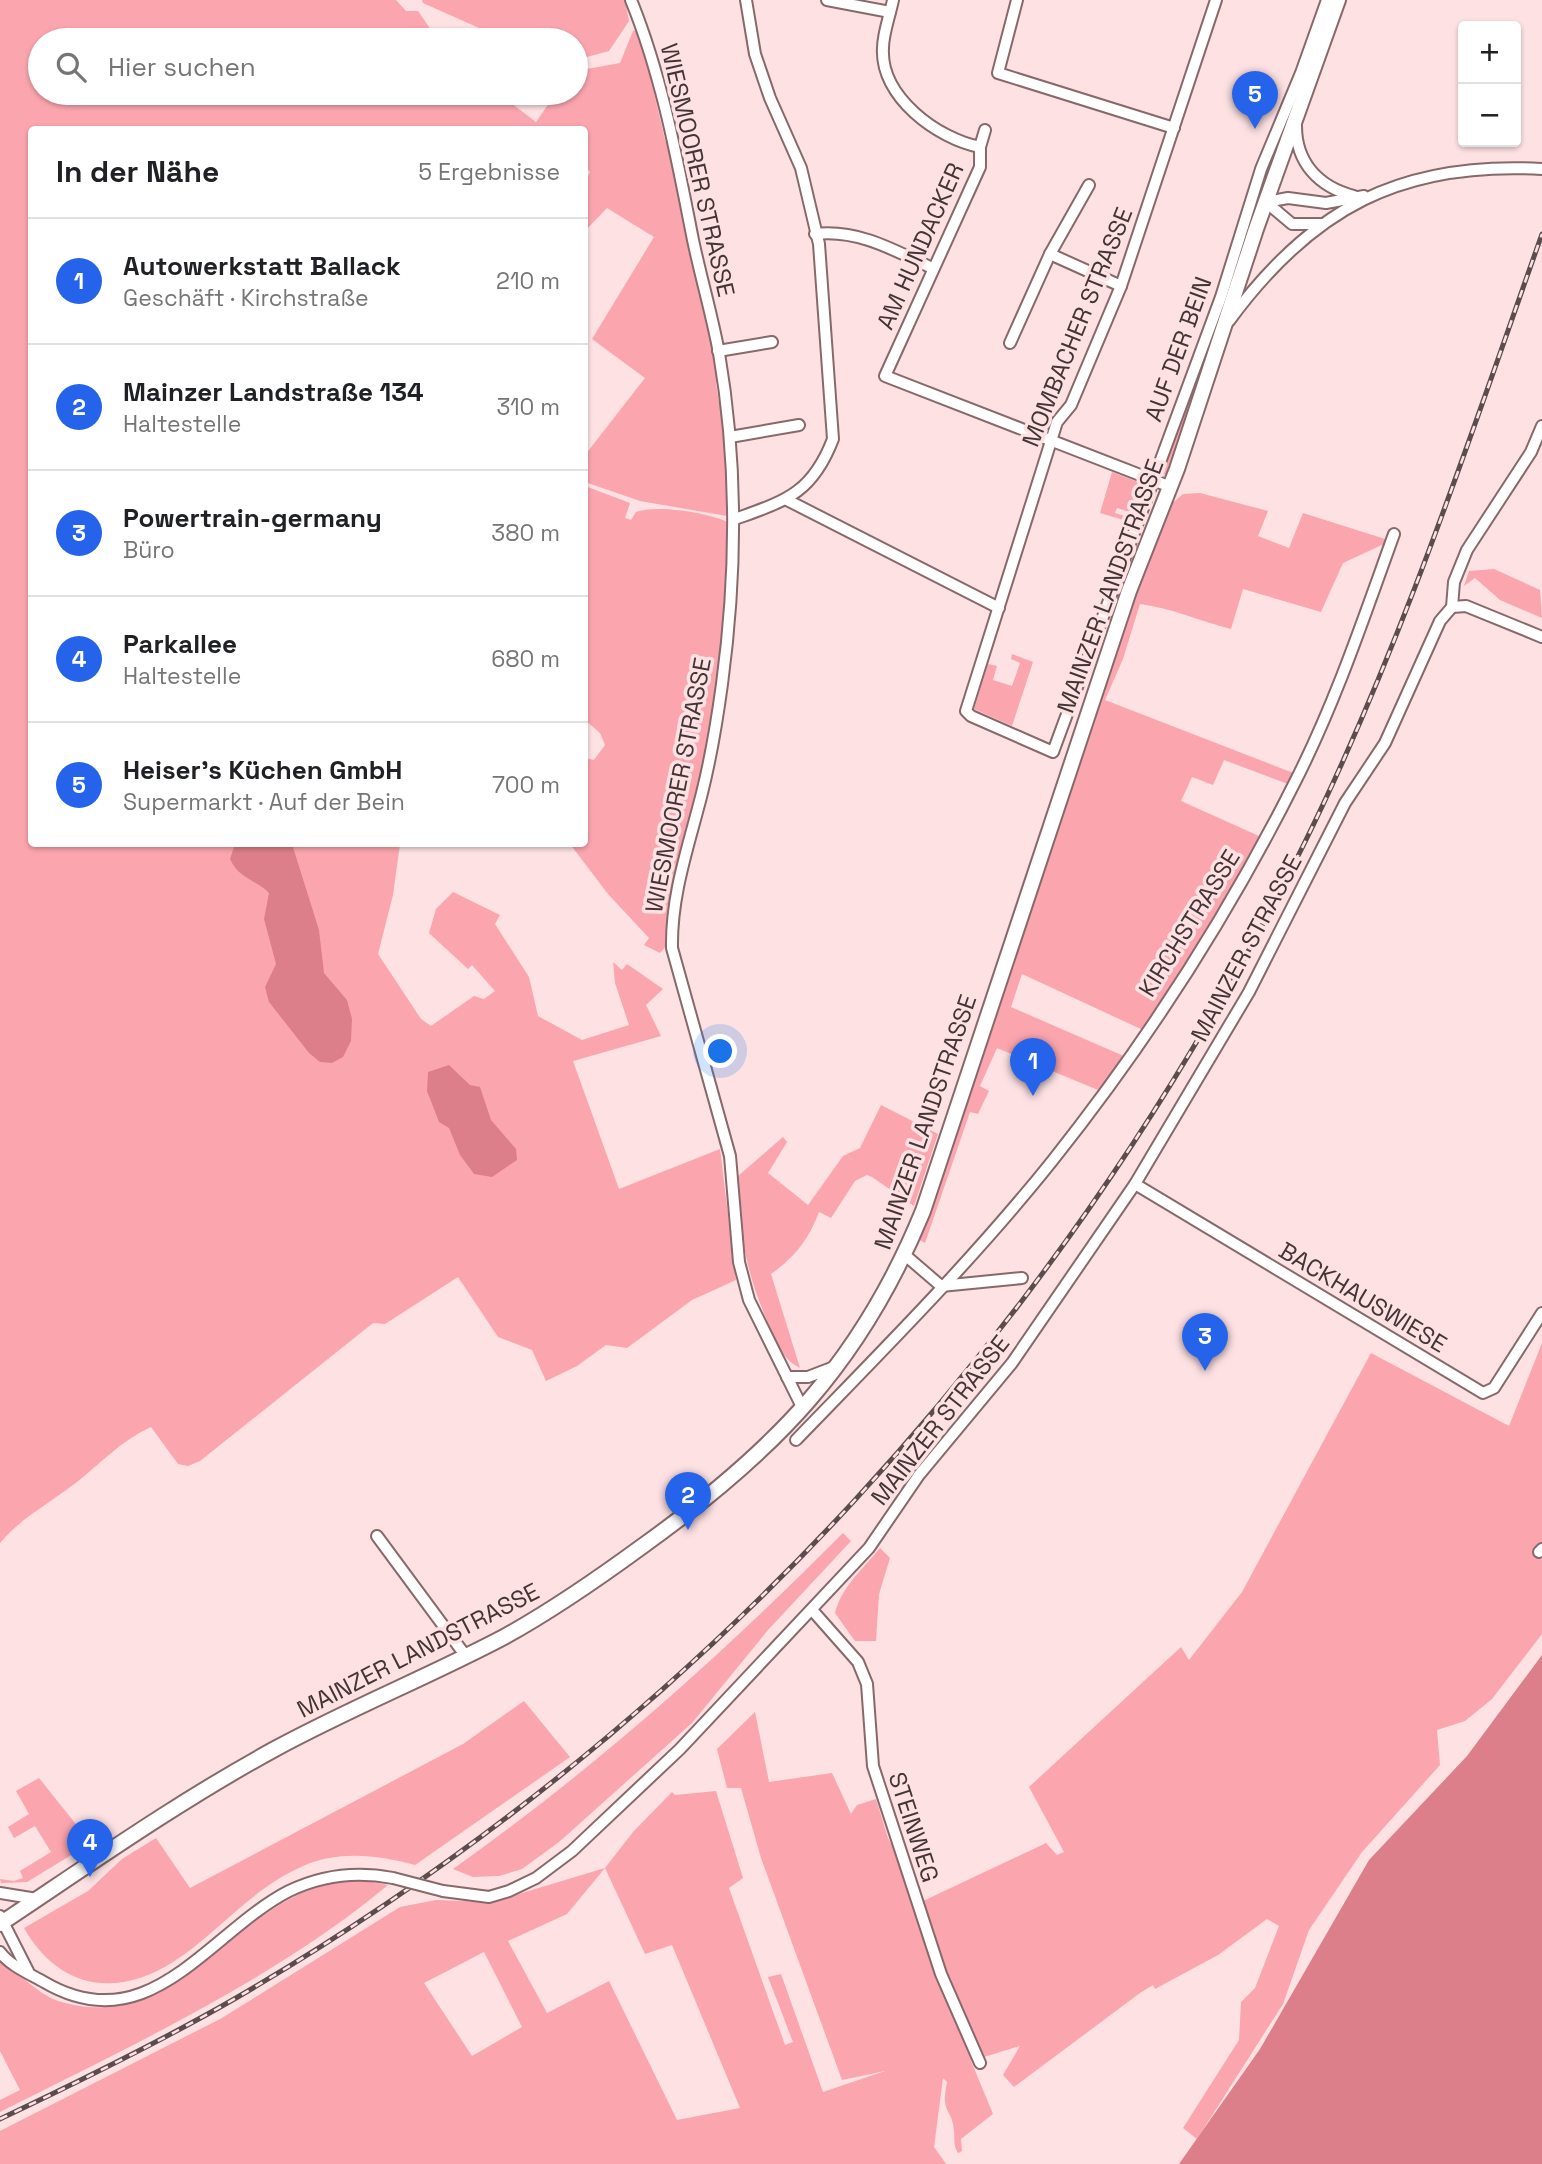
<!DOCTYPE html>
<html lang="de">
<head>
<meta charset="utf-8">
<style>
  :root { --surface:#fff; --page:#f6f6f6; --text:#202124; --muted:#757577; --line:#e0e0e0; --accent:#2563eb }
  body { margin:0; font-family:"Space Grotesk",sans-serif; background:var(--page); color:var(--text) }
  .controls { position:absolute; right:21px; top:21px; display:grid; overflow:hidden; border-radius:7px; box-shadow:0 2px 5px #0004 }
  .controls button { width:63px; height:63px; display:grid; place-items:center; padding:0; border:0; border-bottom:2px solid var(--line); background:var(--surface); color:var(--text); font:35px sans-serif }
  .you { position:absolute; left:721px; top:1052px; width:24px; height:24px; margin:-18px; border:5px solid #fff; border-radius:50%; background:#1a73e8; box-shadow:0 0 0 10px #1a73e833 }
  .badge { display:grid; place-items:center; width:46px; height:46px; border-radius:50%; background:var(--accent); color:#fff; font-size:23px; font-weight:700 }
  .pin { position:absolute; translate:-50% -58px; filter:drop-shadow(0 2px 4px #0008) }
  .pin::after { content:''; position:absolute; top:37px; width:24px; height:21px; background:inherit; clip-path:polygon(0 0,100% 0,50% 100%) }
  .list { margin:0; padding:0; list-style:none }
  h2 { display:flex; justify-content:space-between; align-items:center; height:91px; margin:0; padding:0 28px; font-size:30px }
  h2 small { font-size:23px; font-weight:400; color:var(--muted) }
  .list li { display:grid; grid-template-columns:46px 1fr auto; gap:21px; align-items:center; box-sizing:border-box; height:126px; padding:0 28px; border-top:2px solid var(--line) }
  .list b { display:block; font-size:26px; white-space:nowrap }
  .list p { margin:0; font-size:23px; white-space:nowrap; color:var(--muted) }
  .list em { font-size:23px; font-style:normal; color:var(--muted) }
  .icon { flex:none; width:38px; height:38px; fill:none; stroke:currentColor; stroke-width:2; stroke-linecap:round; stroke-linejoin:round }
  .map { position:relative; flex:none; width:1542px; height:2164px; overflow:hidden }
  .search { position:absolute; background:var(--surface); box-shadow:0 2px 5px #0004; left:28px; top:28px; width:560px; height:77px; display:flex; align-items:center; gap:18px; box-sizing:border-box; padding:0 24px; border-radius:38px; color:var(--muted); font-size:26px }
  .panel { position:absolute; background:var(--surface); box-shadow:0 2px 5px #0004; left:28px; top:126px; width:560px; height:721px; border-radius:7px }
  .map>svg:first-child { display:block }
  .green { fill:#fba6af; fill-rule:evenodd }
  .water { fill:#dd7f8a }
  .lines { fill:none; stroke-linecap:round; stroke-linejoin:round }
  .minor-casing { stroke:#87696b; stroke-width:14 }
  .secondary-casing { stroke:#87696b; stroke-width:18 }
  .minor { stroke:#fff; stroke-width:10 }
  .secondary { stroke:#fff; stroke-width:14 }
  .rail-casing { stroke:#5b4c4d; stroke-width:5 }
  .rail { stroke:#fde1e3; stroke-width:2.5; stroke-dasharray:8; stroke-linecap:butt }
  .minor-bridge-casing { stroke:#87696b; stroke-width:14; stroke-linecap:butt }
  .minor-bridge { stroke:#fff; stroke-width:10 }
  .labels { text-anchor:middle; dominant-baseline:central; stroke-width:7; stroke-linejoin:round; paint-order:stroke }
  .street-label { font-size:24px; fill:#433536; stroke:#fde1e3 }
</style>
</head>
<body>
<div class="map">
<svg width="1542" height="2164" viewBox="0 0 1542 2164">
  <rect width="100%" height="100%" fill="#fde1e3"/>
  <!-- green -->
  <g class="green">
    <path d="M0 0H396L406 11H418L438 40H40V93H498L536 122 556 93H576V71L620 63 633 31 639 28 665 140 674 161 720 382 716 383 719 402 724 406 731 514 727 516 640 501 585 482V455L645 378 592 339 654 237 607 208 585 231V182L590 172 585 166 584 130H32V844H400L393 895 378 954 421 1019 431 1026 474 996 484 999 495 991 472 965 468 969 429 933 436 909 453 892 500 915 495 924 529 977 538 1016 582 1040 629 1025 615 983 613 962 622 970 627 964 663 989 646 1005 661 1036 573 1061 619 1189 720 1149 736 1280 692 1300 627 1348 606 1345 577 1366 546 1381 532 1350 498 1337 458 1277 385 1324 373 1323 200 1461 188 1466 178 1464 151 1427C122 1440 102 1462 77 1482 50 1503 22 1517 0 1543Z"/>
    <path d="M422 0H625L629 21 609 51 576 60V40H506L423 3Z"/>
    <path d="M1271 148 1270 162 1169 472 1162 476Z"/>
    <path d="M1112 472 1138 482 1141 490 1133 513 1117 508 1115 513 1131 518 1130 522 1100 513Z"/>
    <path d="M585 486 630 503 625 518 631 520 636 512C657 504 710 513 730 523 726 596 725 670 710 742 696 810 669 876 666 946L660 953 644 945 649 938 608 894 570 844H584L585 758 594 760 605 745 600 733 585 720Z"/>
    <path d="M1200 493 1268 511 1258 536 1289 548 1303 513 1385 539 1386 543 1343 563 1321 612 1243 589 1231 629C1199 621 1172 608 1140 604L1123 659 1105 700 1296 774 1288 784 1224 760 1213 785 1192 777 1181 801 1259 836 1229 897 1143 1030 1022 974 1011 1007 1126 1057 1098 1090 997 1048 980 1086 989 1091 978 1114 970 1112 925 1243 918 1239 1142 574 1169 506 1183 494Z"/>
    <path d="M1494 569 1540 590 1542 618 1500 600 1475 578 1464 586 1469 571Z"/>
    <path d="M1012 654 1033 662 1012 726 974 709 988 664 997 666 993 680 1012 686 1020 663 1011 659Z"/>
    <path d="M881 1105 938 1134 914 1206 872 1177 867 1175 855 1181 831 1218 819 1212C809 1239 795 1257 771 1274L800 1368C782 1359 777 1343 769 1325 744 1268 741 1237 738 1176L783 1137 787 1142 768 1173 808 1205 843 1156 860 1148Z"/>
    <path d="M1542 1343V1544L1536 1552 1542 1560V1634L1492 1699 1465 1721 1437 1730 1440 1765 1362 1852 1309 1930 1283 2004 1197 2139 1183 2128 1239 2040 1241 2002 1255 1988 1279 1926 1267 1919 1218 1955 1155 1989 1153 1985 1140 1993 1014 2087 1003 2075 1020 2046 971 2061 993 2114 961 2139 962 2151 958 2153C953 2145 955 2140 954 2131 953 2109 940 2114 947 2082L943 2078 934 2147 946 2164H0V2131L222 2018 400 1907 436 1900 492 1902 605 1868 633 1832 672 1792 675 1795 716 1791 743 1878 729 1888 785 2045 793 2042 768 1977 781 1974 823 2092 885 2071 842 2080 761 1858 741 1788H727L717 1749 755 1712 769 1782 832 1773 851 1814 857 1805 876 1799 888 1838 921 1902 1046 1843 1057 1855 1064 1852 1029 1787 1181 1647 1189 1660 1242 1592 1371 1353 1509 1426ZM605 1868 645 1954 672 1945 740 2108 677 2120 609 1981 547 2013 508 1941 567 1914ZM484 1952 522 2027 472 2056 424 1983Z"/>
    <path d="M843 1533 851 1541 768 1630 692 1723 559 1842 522 1869 499 1876 473 1877 453 1869C594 1769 721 1656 843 1533Z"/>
    <path d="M880 1548 890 1558 879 1594 876 1641H855L835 1613C842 1586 863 1569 880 1548Z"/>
    <path d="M524 1701 570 1757 415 1865C377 1855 338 1850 301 1867 251 1889 218 1933 173 1962 115 1999 58 1988 24 1928L88 1891 122 1859 156 1838 190 1888 463 1744Z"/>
    <path d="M39 1778 91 1843 27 1882 1 1883 0 1879 14 1881 23 1878 20 1871 51 1852 35 1826 14 1838 8 1827 29 1814 16 1791Z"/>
    <path d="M361 1880 388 1885C277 1978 129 2047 0 2112V2100L20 2090 0 2051V1963C20 1972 36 1993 58 2001 161 2034 221 1928 304 1892 322 1884 341 1882 361 1880Z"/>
  </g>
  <!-- water -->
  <g class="water">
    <path d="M235 844H292L319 930 324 973 347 1000 352 1019 351 1041 343 1057 332 1063 320 1062 309 1053 269 1002 265 987 276 964 264 919 269 893C255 879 239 879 230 859Z"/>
    <path d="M449 1065 470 1085 480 1087 491 1120 516 1149 517 1160 492 1177 474 1174 460 1155 449 1128 439 1122 427 1091 428 1072Z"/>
    <path d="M1542 1655V2164H1179L1260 2049 1369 1860 1467 1756Z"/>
  </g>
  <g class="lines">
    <!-- minor casing -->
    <g class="minor-casing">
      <g id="minor">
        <path d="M631 0C662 76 677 159 693 240 701 278 712 315 719 353 738 464 737 573 722 684 717 721 711 757 702 793 689 845 671 894 672 948L730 1156 739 1262 749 1300 803 1409"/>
        <path d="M827 0 890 12"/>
        <path d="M893 0C890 15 883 33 883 48 880 97 938 139 980 147"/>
        <path d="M1017 0 998 73 1174 128"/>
        <path d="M1216 0 1121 286 1071 405 1057 422 966 711 971 716 1053 752 1221 297 1261 169 1301 73 1327 0"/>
        <path d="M1296 126C1296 163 1319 187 1354 196"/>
        <path d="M985 130 980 147V167L885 376 1171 487"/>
        <path d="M1320 224H1292L1266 202 1288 198 1326 203 1364 196"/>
        <path d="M815 234C858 229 894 250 932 268"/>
        <path d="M1050 254 1121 286"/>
        <path d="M1229 321C1312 208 1401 161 1542 169"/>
        <path d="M1010 343 1050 254 1089 185"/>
        <path d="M718 351 772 342"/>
        <path d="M730 437 799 425"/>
        <path d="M787 500 999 608"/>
        <path d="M735 519C785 501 812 494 833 439L819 244 801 168 770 98 755 54 746 0"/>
        <path d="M1452 607 1466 606 1542 637"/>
        <path d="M1135 1184 1483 1393 1494 1388 1542 1313"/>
        <path d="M905 1255 941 1286 1022 1278"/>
        <path d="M787 1377H808L834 1367"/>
        <path d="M796 1440C883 1350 974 1259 1053 1160 1146 1043 1229 914 1296 780 1336 701 1364 617 1394 534"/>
        <path d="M377 1536 465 1655"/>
        <path d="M1539 1552 1542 1549"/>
        <path d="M813 1611 858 1662 867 1684 873 1766 941 1974 980 2063"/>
        <path d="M443 1891 489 1897 509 1891 536 1878 572 1851 680 1749 869 1548 919 1475 1012 1363 1135 1184 1249 992 1345 803 1385 743 1440 621 1452 607 1454 582 1467 550 1531 452 1542 426"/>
        <path d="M0 1893 37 1899"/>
        <path d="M0 1916 28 1971"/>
        <path d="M0 1952C9 1965 30 1974 44 1982 149 2044 209 1932 289 1891 322 1875 357 1871 393 1878"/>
      </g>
    </g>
    <!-- secondary casing -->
    <g class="secondary-casing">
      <path id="secondary" d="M0 1924C90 1864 178 1802 273 1750 348 1709 428 1677 504 1637 553 1610 599 1578 644 1545 775 1451 861 1363 923 1211L1129 591 1177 469 1256 229 1338 0"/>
    </g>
    <!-- minor -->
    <use href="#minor" class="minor"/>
    <!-- secondary -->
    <use href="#secondary" class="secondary"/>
    <!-- rail casing -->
    <g class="rail-casing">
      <path id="rail" d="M0 2119C80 2081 160 2042 236 1998 699 1729 1067 1324 1303 846 1400 650 1469 440 1542 234"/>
    </g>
    <!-- rail -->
    <use href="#rail" class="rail"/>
    <!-- minor-bridge casing -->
    <g class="minor-bridge-casing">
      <path id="minor-bridge" d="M393 1878 443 1891"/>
    </g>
    <!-- minor-bridge -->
    <use href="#minor-bridge" class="minor-bridge"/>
  </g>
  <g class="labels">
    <!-- street labels -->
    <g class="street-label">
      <text transform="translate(698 170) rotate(77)">WIESMOORER STRASSE</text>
      <text transform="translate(920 246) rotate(-66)">AM HUNDACKER</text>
      <text transform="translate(1077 327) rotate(-68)">MOMBACHER STRASSE</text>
      <text transform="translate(1178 349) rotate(-70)">AUF DER BEIN</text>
      <text transform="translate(1110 586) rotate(-70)">MAINZER LANDSTRASSE</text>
      <text transform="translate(678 785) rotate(-79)">WIESMOORER STRASSE</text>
      <text transform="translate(1189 923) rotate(-58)">KIRCHSTRASSE</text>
      <text transform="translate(1246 948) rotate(-62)">MAINZER STRASSE</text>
      <text transform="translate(925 1122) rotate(-71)">MAINZER LANDSTRASSE</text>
      <text transform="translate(1363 1297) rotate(31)">BACKHAUSWIESE</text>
      <text transform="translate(940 1420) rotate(-52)">MAINZER STRASSE</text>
      <text transform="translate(418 1650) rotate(-27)">MAINZER LANDSTRASSE</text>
      <text transform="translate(914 1827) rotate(72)">STEINWEG</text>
    </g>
  </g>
</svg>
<div class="controls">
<button>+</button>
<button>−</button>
</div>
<div class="you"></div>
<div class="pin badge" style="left:1033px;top:1096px">1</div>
<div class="pin badge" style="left:688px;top:1530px">2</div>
<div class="pin badge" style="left:1205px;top:1371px">3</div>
<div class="pin badge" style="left:90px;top:1877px">4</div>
<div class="pin badge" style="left:1255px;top:129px">5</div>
<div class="search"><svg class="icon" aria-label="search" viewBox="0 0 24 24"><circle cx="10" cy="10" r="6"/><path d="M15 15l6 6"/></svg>Hier suchen</div>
<section class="panel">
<h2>In der Nähe<small>5 Ergebnisse</small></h2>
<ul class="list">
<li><span class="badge">1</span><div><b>Autowerkstatt Ballack</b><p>Geschäft · Kirchstraße</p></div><em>210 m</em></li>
<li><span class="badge">2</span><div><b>Mainzer Landstraße 134</b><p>Haltestelle</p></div><em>310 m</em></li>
<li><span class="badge">3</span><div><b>Powertrain-germany</b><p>Büro</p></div><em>380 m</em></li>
<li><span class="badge">4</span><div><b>Parkallee</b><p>Haltestelle</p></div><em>680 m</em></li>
<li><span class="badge">5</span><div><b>Heiser's Küchen GmbH</b><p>Supermarkt · Auf der Bein</p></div><em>700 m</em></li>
</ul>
</section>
</div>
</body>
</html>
